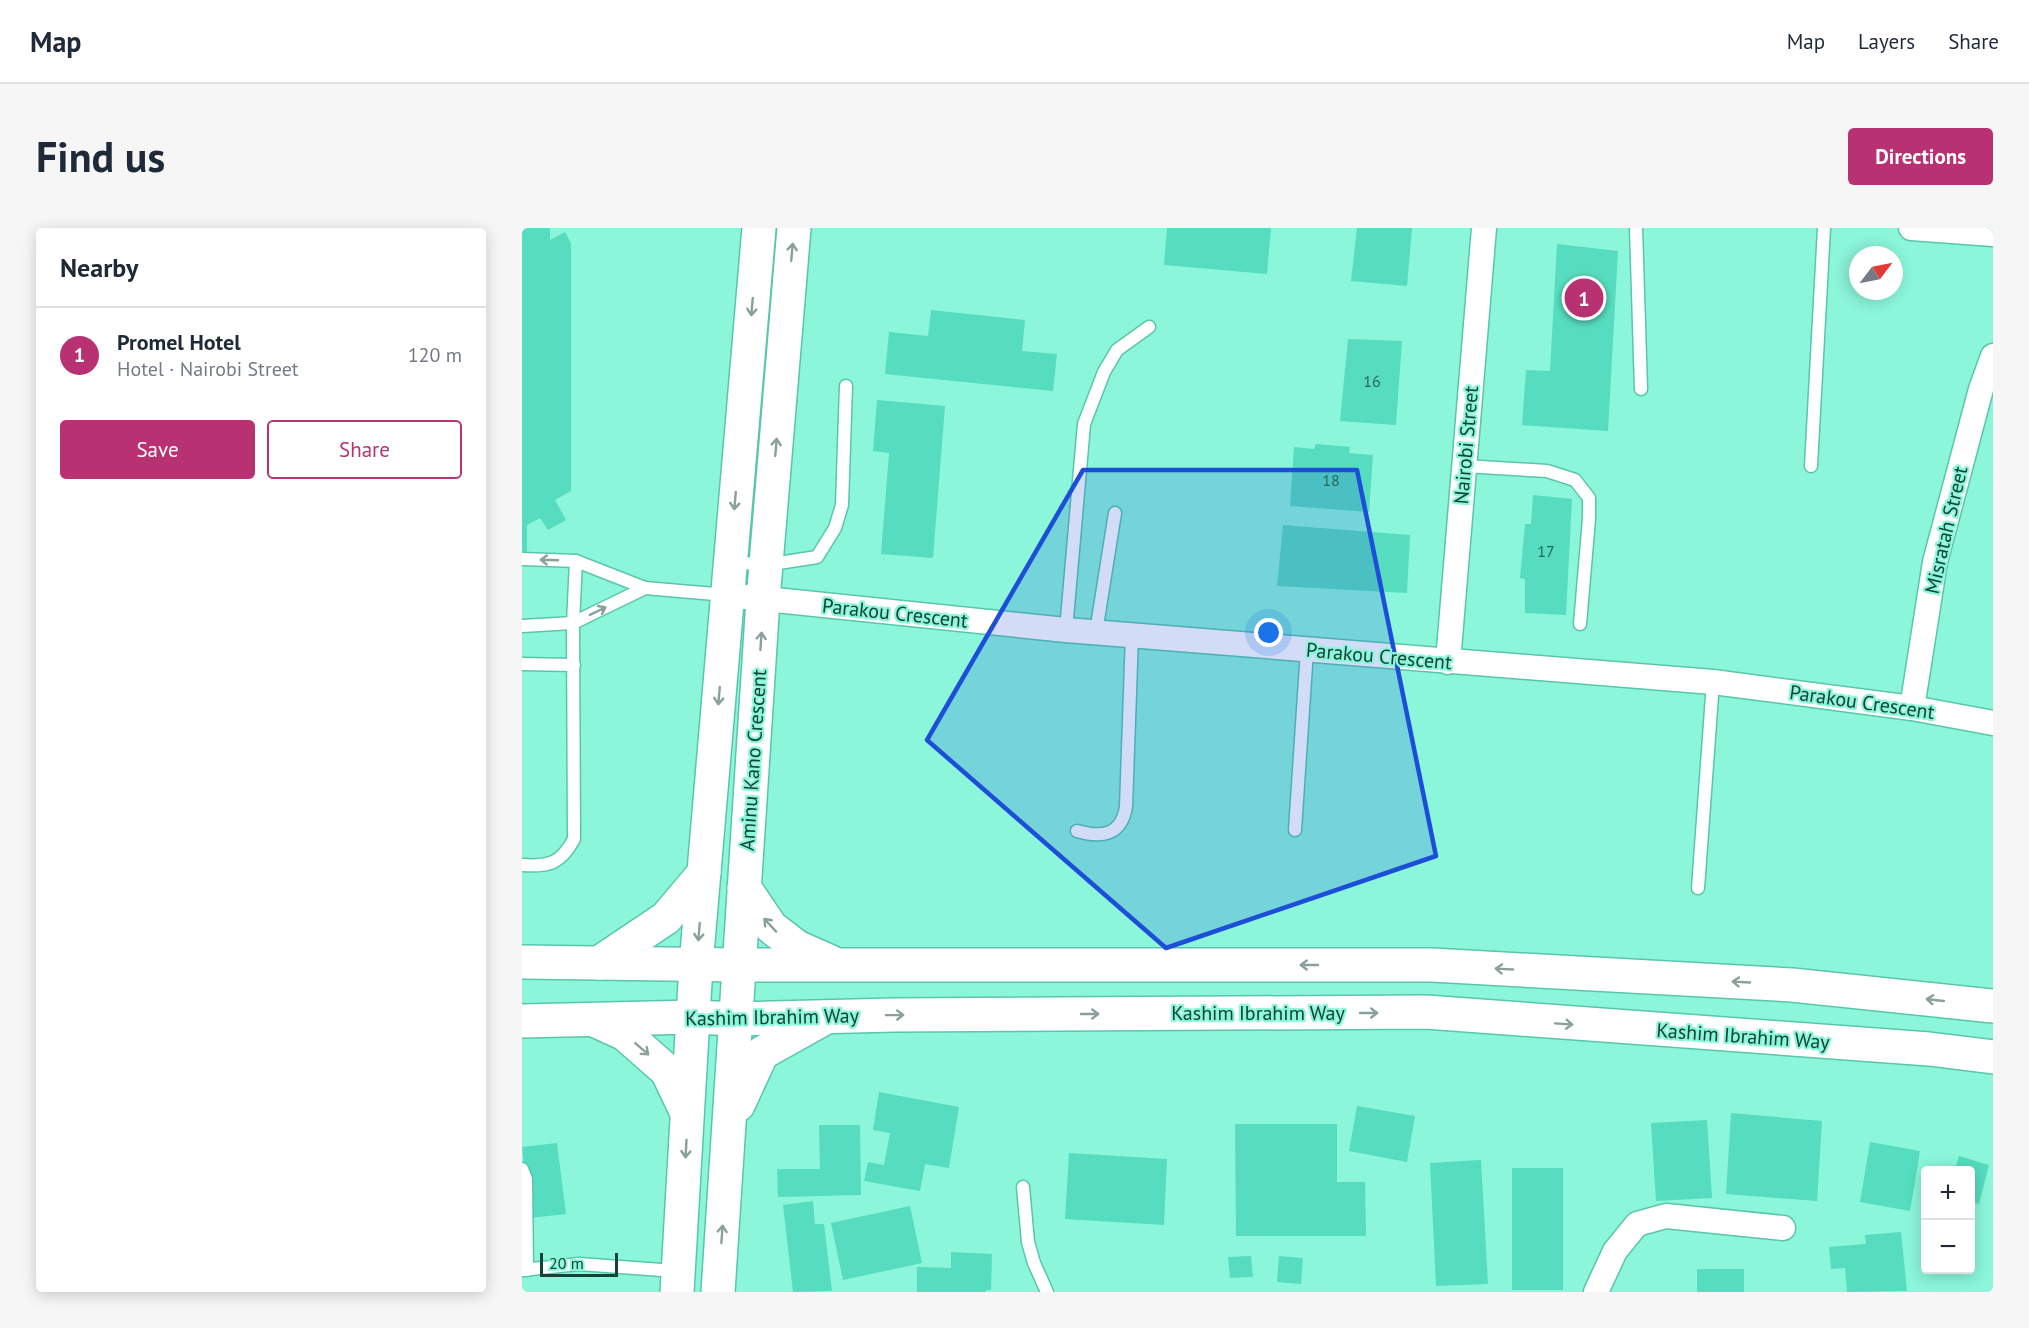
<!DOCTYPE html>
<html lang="en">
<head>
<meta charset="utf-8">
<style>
  :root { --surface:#fff; --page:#f6f6f7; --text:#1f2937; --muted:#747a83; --line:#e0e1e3; --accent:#b83273 }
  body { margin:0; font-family:"PT Sans",sans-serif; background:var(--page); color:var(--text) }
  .controls { position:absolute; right:18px; bottom:18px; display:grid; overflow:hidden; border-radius:6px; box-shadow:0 3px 15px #0003 }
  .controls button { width:54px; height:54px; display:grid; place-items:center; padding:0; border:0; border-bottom:2px solid var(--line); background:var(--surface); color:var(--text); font:30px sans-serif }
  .compass { position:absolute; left:1327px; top:18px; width:54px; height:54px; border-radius:50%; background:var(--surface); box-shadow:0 3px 15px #0003; rotate:58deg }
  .scale { position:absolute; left:18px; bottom:15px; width:78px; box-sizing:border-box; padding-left:6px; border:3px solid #134238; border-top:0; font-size:16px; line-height:21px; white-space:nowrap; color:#134238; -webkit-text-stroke:4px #8bf6da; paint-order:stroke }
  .you { position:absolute; left:747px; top:405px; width:21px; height:21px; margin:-15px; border:4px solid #fff; border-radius:50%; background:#1a73e8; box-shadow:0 0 0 9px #1a73e833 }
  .badge { display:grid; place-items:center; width:39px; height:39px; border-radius:50%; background:var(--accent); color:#fff; font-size:20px; font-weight:700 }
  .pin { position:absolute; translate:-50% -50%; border:3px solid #fff; box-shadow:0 2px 6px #0006 }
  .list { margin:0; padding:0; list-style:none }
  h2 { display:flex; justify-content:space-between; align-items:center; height:78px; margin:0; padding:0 24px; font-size:26px }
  h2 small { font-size:20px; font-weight:400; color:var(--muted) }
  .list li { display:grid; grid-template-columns:39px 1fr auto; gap:18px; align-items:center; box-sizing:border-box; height:96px; padding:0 24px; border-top:2px solid var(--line) }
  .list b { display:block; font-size:22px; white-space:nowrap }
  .list p { margin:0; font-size:20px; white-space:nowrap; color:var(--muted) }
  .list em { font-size:20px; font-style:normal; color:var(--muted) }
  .actions { display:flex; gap:12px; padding:18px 24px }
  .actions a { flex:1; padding:14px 0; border:2px solid var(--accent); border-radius:6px; text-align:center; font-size:21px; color:var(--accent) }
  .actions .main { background:var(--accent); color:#fff }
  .map { position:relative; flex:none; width:1471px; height:1064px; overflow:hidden; border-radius:6px }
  header { display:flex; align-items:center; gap:36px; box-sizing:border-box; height:84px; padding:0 30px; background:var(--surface); border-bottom:2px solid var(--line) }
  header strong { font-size:28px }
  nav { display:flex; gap:33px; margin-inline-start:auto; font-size:21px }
  .intro { display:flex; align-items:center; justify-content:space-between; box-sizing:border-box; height:144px; padding:0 36px }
  h1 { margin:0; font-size:42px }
  .button { padding:15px 27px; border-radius:6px; background:var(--accent); color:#fff; font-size:21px; font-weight:700 }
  main { display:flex; gap:36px; padding:0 36px }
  aside { flex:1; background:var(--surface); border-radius:6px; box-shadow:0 3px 15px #0003 }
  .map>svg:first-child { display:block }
  .building { fill:#56dcbe }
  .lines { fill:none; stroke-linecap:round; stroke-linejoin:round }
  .lane-casing { stroke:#59c6ac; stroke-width:15 }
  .street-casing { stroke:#59c6ac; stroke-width:27 }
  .secondary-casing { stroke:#59c6ac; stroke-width:36 }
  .lane { stroke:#fff; stroke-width:12 }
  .street { stroke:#fff; stroke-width:24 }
  .secondary { stroke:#fff; stroke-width:33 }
  .oneway { stroke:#89a09c }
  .marked { fill:#1d4ed8; fill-opacity:0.2; stroke:#1d4ed8; stroke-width:4.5; stroke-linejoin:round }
  .labels { text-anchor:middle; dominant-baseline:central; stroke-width:4.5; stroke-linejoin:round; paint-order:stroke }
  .number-label { font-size:16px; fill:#24685a }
  .street-label { font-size:20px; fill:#134238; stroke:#8bf6da }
</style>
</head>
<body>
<header>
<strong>Map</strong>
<nav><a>Map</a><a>Layers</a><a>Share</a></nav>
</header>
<div class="intro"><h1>Find us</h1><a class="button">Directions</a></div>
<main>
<aside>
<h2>Nearby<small></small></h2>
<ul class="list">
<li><span class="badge">1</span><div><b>Promel Hotel</b><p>Hotel · Nairobi Street</p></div><em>120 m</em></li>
</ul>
<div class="actions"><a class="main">Save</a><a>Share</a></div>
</aside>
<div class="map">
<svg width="1471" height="1064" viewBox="0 0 1471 1064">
  <rect width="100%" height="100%" fill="#8bf6da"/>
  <!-- building -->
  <g class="building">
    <path d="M0 0H28V12L43 4 49 15V263L33 272 44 292 26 302 18 290 5 297V328L0 327Z"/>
    <path d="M645 0H749L745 46 642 37Z"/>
    <path d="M835 0H890L885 58 829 53Z"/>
    <path d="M1035 16 1096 23 1086 203 1000 197 1004 142 1028 143Z"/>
    <path d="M409 82 503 92 500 123 535 126 531 163 363 146 367 104 406 108Z"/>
    <path d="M826 111 880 113 874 197 818 193Z"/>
    <path d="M355 172 423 178 411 330 359 326 367 225 351 223Z"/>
    <path d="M794 216 828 219 827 225 851 227 847 284 768 278 772 219 792 221Z"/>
    <path d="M1011 267 1050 271 1044 387 1003 385V351L998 350 1003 296H1009Z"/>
    <path d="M761 297 888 307 885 365 755 358Z"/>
    <path d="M357 864 437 879 427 940 403 936 398 963 342 953 346 934 362 937 368 905 351 902Z"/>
    <path d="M835 878 893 888 885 934 827 923Z"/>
    <path d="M1209 885 1300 893 1295 973 1204 966Z"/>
    <path d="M1185 892 1190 970 1134 973 1129 895Z"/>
    <path d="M713 896H815V954H843L844 1008H714Z"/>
    <path d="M297 897H338L339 967 256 969 255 941H298Z"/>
    <path d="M1348 914 1398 923 1388 983 1338 974Z"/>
    <path d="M35 915 44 986 8 990 0 919Z"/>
    <path d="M547 925 645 931 642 997 543 991Z"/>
    <path d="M1437 928 1467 937 1457 976 1448 974V942H1433Z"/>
    <path d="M959 932 966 1056 914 1058 908 935Z"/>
    <rect x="990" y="940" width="51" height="122"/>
    <path d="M291 973 293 996H302L310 1063 271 1064 261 977Z"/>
    <path d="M388 978 400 1035 321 1052 309 995Z"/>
    <path d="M1379 1004 1385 1063 1325 1064 1323 1040 1309 1041 1307 1019 1344 1016 1343 1007Z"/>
    <path d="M429 1024 470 1026 469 1062H464V1064H395V1039L429 1040Z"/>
    <path d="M729 1028 731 1049 708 1050 706 1029Z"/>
    <path d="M757 1028 781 1030 779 1056 755 1054Z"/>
    <rect x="1175" y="1041" width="47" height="23"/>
  </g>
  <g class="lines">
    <!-- lane casing -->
    <g class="lane-casing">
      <g id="lane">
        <path d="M1114 0 1119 161"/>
        <path d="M942 238 1025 243 1053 252 1067 270V291L1058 396"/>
        <path d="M1289 238 1302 0"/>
        <path d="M0 331 54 333 123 360 204 367"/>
        <path d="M210 334 244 337 295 329 313 300 320 277 324 158"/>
        <path d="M0 398 51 395 123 360"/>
        <path d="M544 402 562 196 582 144 595 122 627 99"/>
        <path d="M574 404 593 285"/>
        <path d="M0 436 52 437"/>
        <path d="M773 602 785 422"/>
        <path d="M555 603C579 610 599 608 604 579L610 407"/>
        <path d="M0 637C28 639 39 635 52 611L51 395 54 333"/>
        <path d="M1176 660 1191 454"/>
        <path d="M0 941 4 951 5 1042"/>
        <path d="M501 959 506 1014 512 1035 525 1064"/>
        <path d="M0 1042 57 1036 154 1043"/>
      </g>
    </g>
    <!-- street casing -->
    <g class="street-casing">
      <g id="street">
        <path d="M1389 0 1471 6"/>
        <path d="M205 367 544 402 1191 454 1390 480 1471 495"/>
        <path d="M926 434 962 0"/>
        <path d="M1390 480 1413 334 1459 161 1471 128"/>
        <path d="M1074 1064 1093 1023 1115 996 1144 988 1261 1000"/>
      </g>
    </g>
    <!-- secondary casing -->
    <g class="secondary-casing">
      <g id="secondary">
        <path d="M222 659 249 699 275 719 309 734"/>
        <path d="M0 734 217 737H910L1270 757 1471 778"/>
        <path d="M77 735 144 690 182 645"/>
        <path d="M72 792 103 806 145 843 164 883"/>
        <path d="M0 793 172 789 215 791 372 787 904 784 1407 821 1471 829"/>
        <path d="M216 877 240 825 299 792"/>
        <path d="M155 1064 174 737 237 0"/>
        <path d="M196 1064 241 372 272 0"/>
      </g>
    </g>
    <!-- lane -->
    <use href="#lane" class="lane"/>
    <!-- street -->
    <use href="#street" class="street"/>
    <!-- secondary -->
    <use href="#secondary" class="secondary"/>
  </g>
  <!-- one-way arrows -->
  <defs><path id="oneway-shaft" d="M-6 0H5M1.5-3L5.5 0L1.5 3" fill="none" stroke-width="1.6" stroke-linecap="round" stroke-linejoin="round" transform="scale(1.5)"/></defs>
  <g class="oneway">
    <use href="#oneway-shaft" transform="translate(270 24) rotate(-85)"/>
    <use href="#oneway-shaft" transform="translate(230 79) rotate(95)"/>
    <use href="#oneway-shaft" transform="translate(254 219) rotate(-85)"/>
    <use href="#oneway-shaft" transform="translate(213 273) rotate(95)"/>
    <use href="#oneway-shaft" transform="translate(27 332) rotate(-178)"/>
    <use href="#oneway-shaft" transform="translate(76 383) rotate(-26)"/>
    <use href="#oneway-shaft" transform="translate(239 413) rotate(-86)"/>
    <use href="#oneway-shaft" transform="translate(197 468) rotate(95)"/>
    <use href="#oneway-shaft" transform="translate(248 697) rotate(-133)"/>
    <use href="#oneway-shaft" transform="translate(177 704) rotate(95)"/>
    <use href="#oneway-shaft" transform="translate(787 737) rotate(-180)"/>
    <use href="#oneway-shaft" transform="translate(982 741) rotate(-177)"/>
    <use href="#oneway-shaft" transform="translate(1219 754) rotate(-177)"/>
    <use href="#oneway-shaft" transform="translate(1413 772) rotate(-174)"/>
    <use href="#oneway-shaft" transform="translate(847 785)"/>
    <use href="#oneway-shaft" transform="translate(568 786)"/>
    <use href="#oneway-shaft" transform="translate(373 787) rotate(-1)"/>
    <use href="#oneway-shaft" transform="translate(1042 796) rotate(4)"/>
    <use href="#oneway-shaft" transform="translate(120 821) rotate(41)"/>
    <use href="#oneway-shaft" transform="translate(164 921) rotate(93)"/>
    <use href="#oneway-shaft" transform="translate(200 1006) rotate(-86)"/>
  </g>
  <!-- marked area -->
  <path class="marked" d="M561 242H835L914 628 644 720 405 512Z"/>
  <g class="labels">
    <!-- number labels -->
    <g class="number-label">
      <text x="850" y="153">16</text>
      <text x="809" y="252">18</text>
      <text x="1024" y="323">17</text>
    </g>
    <!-- street labels -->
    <g class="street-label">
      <text transform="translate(944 217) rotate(-85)">Nairobi Street</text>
      <text transform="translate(1424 302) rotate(-77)">Misratah Street</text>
      <text transform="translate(373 385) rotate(6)">Parakou Crescent</text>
      <text transform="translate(857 428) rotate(5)">Parakou Crescent</text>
      <text transform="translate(1340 474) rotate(8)">Parakou Crescent</text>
      <text transform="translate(231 532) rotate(-86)">Aminu Kano Crescent</text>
      <text x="736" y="785">Kashim Ibrahim Way</text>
      <text transform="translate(250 789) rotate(-1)">Kashim Ibrahim Way</text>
      <text transform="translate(1221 808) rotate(4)">Kashim Ibrahim Way</text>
    </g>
  </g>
</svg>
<div class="controls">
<button>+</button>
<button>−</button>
</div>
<svg class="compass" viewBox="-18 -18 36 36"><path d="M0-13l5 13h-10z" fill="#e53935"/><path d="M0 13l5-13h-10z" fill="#747a83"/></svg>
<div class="scale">20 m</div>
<div class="you"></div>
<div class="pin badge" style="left:1062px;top:70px">1</div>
</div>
</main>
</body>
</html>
